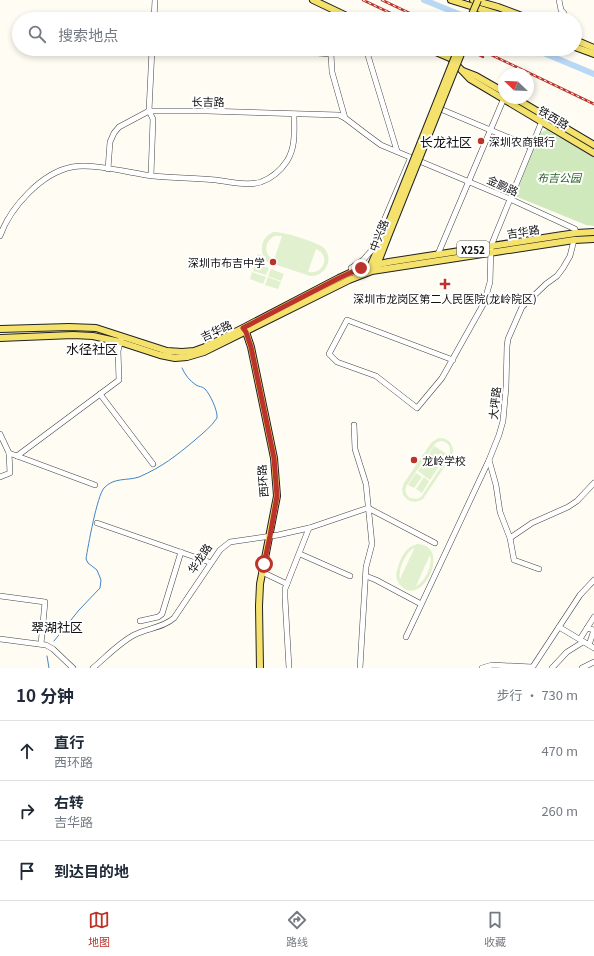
<!DOCTYPE html>
<html lang="zh">
<head>
<meta charset="utf-8">
<style>
  :root { --surface:#fff; --page:#f2f2f3; --text:#1f2937; --muted:#747a83; --line:#e0e1e3; --accent:#bc332b }
  body { margin:0; font-family:Georgia,"Noto Sans SC",serif; background:var(--page); color:var(--text) }
  .compass { position:absolute; left:498px; top:68px; width:36px; height:36px; border-radius:50%; background:var(--surface); box-shadow:0 2px 6px #0003; rotate:293deg }
  .stop { position:absolute; width:12px; height:12px; margin:-9px; border:3px solid #bc332b; border-radius:50%; background:#fff }
  .stop.end { background:#bc332b; border-color:#fff; box-shadow:0 1px 4px #0008 }
  .list { margin:0; padding:0; list-style:none }
  h2 { display:flex; justify-content:space-between; align-items:center; height:52px; margin:0; padding:0 16px; font-size:17px }
  h2 small { font-size:13px; font-weight:400; color:var(--muted) }
  .list li { display:grid; grid-template-columns:26px 1fr auto; gap:12px; align-items:center; box-sizing:border-box; height:60px; padding:0 16px; border-top:1px solid var(--line) }
  .list b { display:block; font-size:15px; white-space:nowrap }
  .list p { margin:0; font-size:13px; white-space:nowrap; color:var(--muted) }
  .list em { font-size:13px; font-style:normal; color:var(--muted) }
  .icon { flex:none; width:22px; height:22px; fill:none; stroke:currentColor; stroke-width:2; stroke-linecap:round; stroke-linejoin:round }
  .map { position:relative; flex:none; width:594px; height:668px; overflow:hidden }
  .search { position:absolute; background:var(--surface); box-shadow:0 2px 6px #0003; left:12px; right:12px; top:12px; height:44px; display:flex; align-items:center; gap:10px; box-sizing:border-box; padding:0 14px; border-radius:22px; color:var(--muted); font-size:15px }
  .sheet { height:232px; background:var(--surface) }
  nav { display:flex; justify-content:space-around; align-items:center; box-sizing:border-box; height:56px; border-top:1px solid var(--line); background:var(--surface); font-size:11px; color:var(--muted) }
  nav a { display:grid; justify-items:center; gap:2px }
  nav .on { color:var(--accent) }
  .map>svg:first-child { display:block }
  .green { fill:#cfe9bc }
  .pitch { fill:#e1f0ce; fill-rule:evenodd }
  .lines { fill:none; stroke-linecap:round; stroke-linejoin:round }
  .stream { stroke:#4185ca; stroke-width:1 }
  .river { stroke:#b9d8f5; stroke-width:6 }
  .minor-casing { stroke:#434343; stroke-width:6 }
  .major-casing { stroke:#212121; stroke-width:8 }
  .minor { stroke:#fff; stroke-width:5 }
  .major { stroke:#f4e26d; stroke-width:6 }
  .rail-casing { stroke:#bc332b; stroke-width:2.5 }
  .rail { stroke:#fff; stroke-width:1; stroke-dasharray:3; stroke-linecap:butt }
  .major-bridge-casing { stroke:#212121; stroke-width:8; stroke-linecap:butt }
  .major-bridge { stroke:#f4e26d; stroke-width:6 }
  .route { stroke:#bc332b; stroke-width:5 }
  .poi-dot { fill:#bc332b; stroke:#fff; stroke-width:1.5 }
  .labels { text-anchor:middle; dominant-baseline:central; stroke-width:4; stroke-linejoin:round; paint-order:stroke }
  .shield { fill:#fff; stroke:#585858; stroke-width:1 }
  .shield-label { font-size:10px; font-weight:bold; fill:#101010 }
  .street-label { font-size:11px; fill:#101010; stroke:#fff }
  .poi-label { font-size:11px; fill:#101010; stroke:#fff; text-anchor:start }
  .park-label { font-size:11px; font-style:italic; fill:#286621; stroke:#fff }
  .quarter-label { font-size:13px; fill:#101010; stroke:#fff }
</style>
</head>
<body>
<div class="map">
<svg width="594" height="668" viewBox="0 0 594 668">
  <rect width="100%" height="100%" fill="#fffdf3"/>
  <!-- green -->
  <path class="green" d="M548 129 594 158V226L586 225 515 196 540 133Z"/>
  <!-- pitch -->
  <g class="pitch">
    <path d="M273 232C282 231 318 242 324 248 335 260 324 277 310 276L256 258 258 254 263 256C260 245 263 237 273 232ZM275 236H282L274 260C263 254 264 241 275 236ZM316 249C331 255 324 275 308 272Z"/>
    <path d="M255 263 269 268 266 275 253 271Z"/>
    <path d="M271 269 284 274 281 281 268 276Z"/>
    <path d="M252 272 266 277 263 284 250 279Z"/>
    <path d="M268 277 281 282 278 289 265 285Z"/>
    <path d="M438 438C448 437 454 444 453 454L423 499C415 504 408 502 403 495L402 489 404 483 431 443ZM441 441C449 442 452 448 449 455L421 497 417 499 410 498C406 495 404 490 407 485L434 445 437 442Z"/>
    <path d="M434 446 447 454 430 480 418 471Z"/>
    <path d="M416 473 422 477 414 488 408 485Z"/>
    <path d="M424 477 429 481 422 493 416 489Z"/>
    <path d="M417 544C452 545 424 606 402 587 397 583 395 576 397 570 400 559 405 547 417 544ZM414 548V549L400 579C398 570 405 553 414 548ZM430 555C433 565 425 582 416 586Z"/>
  </g>
  <g class="lines">
    <!-- stream -->
    <g class="stream">
      <path d="M54 641 79 610 100 588 101 580 97 570 88 563 86 559C88 546 97 496 104 488 114 477 127 481 139 477 162 467 176 456 195 440 203 433 211 427 217 418 218 411 210 394 205 389 202 386 199 387 196 385 190 381 185 375 182 368"/>
      <path d="M47 656 49 668"/>
    </g>
    <!-- river -->
    <g class="river">
      <path d="M424 0 471 19"/>
      <path d="M534 49 594 74"/>
    </g>
    <!-- minor casing -->
    <g class="minor-casing">
      <g id="minor">
        <path d="M559 0 561 10 564 13 561 19"/>
        <path d="M154 19 155 0"/>
        <path d="M339 19 340 13"/>
        <path d="M264 49 331 54"/>
        <path d="M332 49 331 54 332 72 345 118 366 134 381 145 510 199 575 229 576 233"/>
        <path d="M366 49 397 151"/>
        <path d="M438 108 531 147"/>
        <path d="M108 169 110 142 114 133 119 127 149 111H207L339 115 345 118"/>
        <path d="M151 175 153 119 149 111 152 49"/>
        <path d="M0 236C10 208 41 173 72 167 93 163 130 173 153 176 174 178 195 178 216 180 230 182 248 186 261 182 272 178 281 170 287 161 296 147 294 130 294 114"/>
        <path d="M438 254 504 98"/>
        <path d="M353 272 351 268 363 260 371 251 411 157"/>
        <path d="M453 360 347 320 329 354 337 362 376 376 417 408 442 378 484 303 490 282 491 246 542 121"/>
        <path d="M100 394 153 464"/>
        <path d="M354 425 355 449 366 484 372 544 366 567 360 668"/>
        <path d="M0 434 9 453 10 473 0 477"/>
        <path d="M9 453 95 485"/>
        <path d="M17 456 119 380 118 351 121 339"/>
        <path d="M368 508 435 543"/>
        <path d="M97 523 209 562"/>
        <path d="M510 538 532 523 568 507 577 501 594 483"/>
        <path d="M300 554 350 576"/>
        <path d="M539 569 514 560 510 538 500 512 496 485 489 460 499 435 503 421 506 387 507 346 508 339 522 307 546 284 557 276 563 268 570 256 574 240"/>
        <path d="M262 572 287 584"/>
        <path d="M366 576 376 580 421 604"/>
        <path d="M0 596 45 602 41 644"/>
        <path d="M140 621 158 617 162 614 181 552"/>
        <path d="M559 627 594 648"/>
        <path d="M587 628 594 630 589 645"/>
        <path d="M406 637 489 460"/>
        <path d="M0 639 46 645 53 649 73 668"/>
        <path d="M580 639 594 617"/>
        <path d="M93 668C106 657 119 643 134 635 147 628 163 628 174 618L220 550 230 542 278 535 309 528 368 508"/>
        <path d="M289 668 285 598V589L309 528"/>
        <path d="M482 668 492 665 532 667"/>
        <path d="M532 668 580 595 594 580"/>
        <path d="M552 668 567 652 583 642"/>
        <path d="M582 668 594 662"/>
      </g>
    </g>
    <!-- major casing -->
    <g class="major-casing">
      <g id="major">
        <path d="M313 0 353 19"/>
        <path d="M451 0 513 19"/>
        <path d="M473 0 498 7 530 19"/>
        <path d="M575 40 594 48"/>
        <path d="M575 47 594 54"/>
        <path d="M429 49 450 58 470 79 594 153"/>
        <path d="M463 71 476 76 504 92"/>
        <path d="M515 98 594 145"/>
        <path d="M377 265 387 239"/>
        <path d="M372 268 371 265 383 237"/>
        <path d="M0 329 69 327 96 328 167 351 182 352 194 351 205 347 243 328 339 278 361 268 389 262 556 236 576 233 594 232"/>
        <path d="M244 329 246 332 251 347 274 458 277 496 260 584 259 606 260 668"/>
        <path d="M0 338 73 335 93 336 120 342 160 355 175 358 187 357 204 352 349 280 372 271 574 240 594 239"/>
      </g>
    </g>
    <!-- minor -->
    <use href="#minor" class="minor"/>
    <!-- major -->
    <use href="#major" class="major"/>
    <!-- rail casing -->
    <g class="rail-casing">
      <g id="rail">
        <path d="M363 0 403 19"/>
        <path d="M382 0 422 19"/>
        <path d="M467 49 483 57"/>
        <path d="M479 49 594 104"/>
      </g>
    </g>
    <!-- rail -->
    <use href="#rail" class="rail"/>
    <!-- major-bridge casing -->
    <g class="major-bridge-casing">
      <g id="major-bridge">
        <path d="M470 19 478 0"/>
        <path d="M383 237 458 49"/>
        <path d="M387 239 463 49"/>
      </g>
    </g>
    <!-- major-bridge -->
    <use href="#major-bridge" class="major-bridge"/>
  </g>
  <g class="lines">
    <!-- route -->
    <path class="route" d="M264 564 270 536 277 496 274 458 251 347 246 332 243 328 339 278 361 268"/>
  </g>
  <!-- markers -->
  <g class="poi-dot">
    <circle cx="481" cy="141" r="4"/>
    <circle cx="273" cy="262" r="4"/>
    <path d="M443 278h4v4h4v4h-4v4h-4v-4h-4v-4h4z"/>
    <circle cx="414" cy="460" r="4"/>
  </g>
  <g class="labels">
    <!-- shield labels -->
    <rect class="shield" x="457" y="241" width="32" height="16" rx="3"/>
    <g class="shield-label">
      <text x="473" y="249">X252</text>
    </g>
    <!-- street labels -->
    <g class="street-label">
      <text transform="translate(208 101) rotate(1)">长吉路</text>
      <text transform="translate(554 117) rotate(31)">铁西路</text>
      <text transform="translate(503 185) rotate(24)">金鹏路</text>
      <text transform="translate(523 231) rotate(-9)">吉华路</text>
      <text transform="translate(378 235) rotate(-69)">中兴路</text>
      <text transform="translate(216 330) rotate(-25)">吉华路</text>
      <text transform="translate(494 403) rotate(-84)">大坪路</text>
      <text transform="translate(262 481) rotate(-94)">西环路</text>
      <text transform="translate(199 558) rotate(-56)">华龙路</text>
    </g>
    <!-- poi labels -->
    <g class="poi-label">
      <text x="489" y="141">深圳农商银行</text>
      <text x="265" y="262" text-anchor="end">深圳市布吉中学</text>
      <text x="445" y="298" text-anchor="middle">深圳市龙岗区第二人民医院(龙岭院区)</text>
      <text x="422" y="460">龙岭学校</text>
    </g>
    <!-- park labels -->
    <g class="park-label">
      <text x="559" y="177">布吉公园</text>
    </g>
    <!-- quarter labels -->
    <g class="quarter-label">
      <text x="446" y="141">长龙社区</text>
      <text x="92" y="348">水径社区</text>
      <text x="57" y="626">翠湖社区</text>
    </g>
  </g>
</svg>
<svg class="compass" viewBox="-18 -18 36 36"><path d="M0-13l5 13h-10z" fill="#e53935"/><path d="M0 13l5-13h-10z" fill="#747a83"/></svg>
<div class="stop" style="left:264px;top:564px"></div>
<div class="stop end" style="left:361px;top:268px"></div>
<div class="search"><svg class="icon" aria-label="search" viewBox="0 0 24 24"><circle cx="10" cy="10" r="6"/><path d="M15 15l6 6"/></svg>搜索地点</div>
</div>
<section class="sheet">
<h2>10 分钟<small>步行 · 730 m</small></h2>
<ul class="list">
<li><svg class="icon" aria-label="ahead" viewBox="0 0 24 24"><path d="M12 20V5M6 11l6-6 6 6"/></svg><div><b>直行</b><p>西环路</p></div><em>470 m</em></li>
<li><svg class="icon" aria-label="right" viewBox="0 0 24 24"><path d="M7 20v-9h11M14 6l5 5-5 5"/></svg><div><b>右转</b><p>吉华路</p></div><em>260 m</em></li>
<li><svg class="icon" aria-label="arrive" viewBox="0 0 24 24"><path d="M6 21V4h12l-3 4 3 4H6"/></svg><div><b>到达目的地</b></div></li>
</ul>
</section>
<nav>
<a class="on"><svg class="icon" aria-label="map" viewBox="0 0 24 24"><path d="M3 6l6-2 6 2 6-2v14l-6 2-6-2-6 2zM9 4v14M15 6v14"/></svg>地图</a>
<a><svg class="icon" aria-label="directions" viewBox="0 0 24 24"><path d="M12 3l9 9-9 9-9-9zM9 14v-3h6M13 9l2 2-2 2"/></svg>路线</a>
<a><svg class="icon" aria-label="saved" viewBox="0 0 24 24"><path d="M7 4h10v16l-5-4-5 4z"/></svg>收藏</a>
</nav>
</body>
</html>
